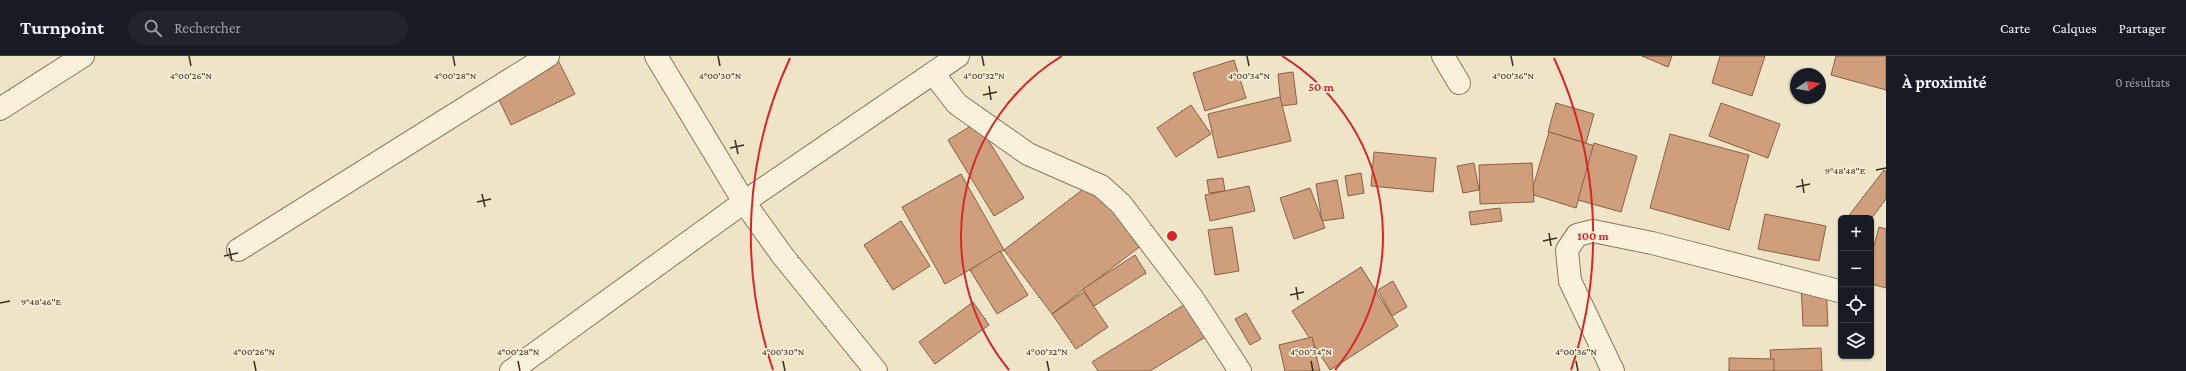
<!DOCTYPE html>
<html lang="fr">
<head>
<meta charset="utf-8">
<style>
  :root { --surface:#171b24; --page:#20242c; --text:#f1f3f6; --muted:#9ea1a6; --line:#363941 }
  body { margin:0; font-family:"Crimson Pro",serif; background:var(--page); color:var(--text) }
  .controls { position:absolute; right:12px; bottom:12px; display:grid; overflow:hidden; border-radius:6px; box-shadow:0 1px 3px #0004 }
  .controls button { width:36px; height:36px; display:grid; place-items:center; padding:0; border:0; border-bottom:1px solid var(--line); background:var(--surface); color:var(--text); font:20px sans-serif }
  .compass { position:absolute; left:1790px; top:12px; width:36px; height:36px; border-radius:50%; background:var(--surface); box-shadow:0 1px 3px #0004; rotate:78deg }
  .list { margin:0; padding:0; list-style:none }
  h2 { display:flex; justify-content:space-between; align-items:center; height:52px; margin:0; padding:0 16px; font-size:17px }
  h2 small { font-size:13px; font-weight:400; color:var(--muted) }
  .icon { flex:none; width:22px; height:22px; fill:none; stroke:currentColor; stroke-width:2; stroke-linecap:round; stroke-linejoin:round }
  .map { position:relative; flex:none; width:1886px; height:315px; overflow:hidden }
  header { display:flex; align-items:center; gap:24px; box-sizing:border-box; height:56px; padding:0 20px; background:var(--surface); border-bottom:1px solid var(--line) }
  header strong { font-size:19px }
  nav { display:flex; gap:22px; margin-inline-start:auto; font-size:14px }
  .search { width:280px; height:36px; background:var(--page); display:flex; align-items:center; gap:10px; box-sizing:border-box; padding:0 14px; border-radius:22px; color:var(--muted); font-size:15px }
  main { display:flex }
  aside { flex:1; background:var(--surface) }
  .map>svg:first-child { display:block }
  .building { fill:#cf9f7d; stroke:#8d5f41 }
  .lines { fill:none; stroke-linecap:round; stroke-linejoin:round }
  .minor-casing { stroke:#8d765c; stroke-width:24 }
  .minor { stroke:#faf1dc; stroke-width:22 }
  .ticks { fill:none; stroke:#3d2e20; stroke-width:1.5 }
  .ring { fill:none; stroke:#d62828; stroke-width:2 }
  .ticks-label { font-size:10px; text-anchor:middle; fill:#3d2e20; stroke:#f7eed8; stroke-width:3.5; stroke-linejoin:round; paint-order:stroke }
  .centre { fill:#d62828; stroke:#f7eed8; stroke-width:2 }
  .ring-label { font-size:12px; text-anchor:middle; font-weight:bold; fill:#d62828; stroke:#f7eed8; stroke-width:3.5; stroke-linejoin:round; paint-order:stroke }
</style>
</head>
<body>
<header>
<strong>Turnpoint</strong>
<div class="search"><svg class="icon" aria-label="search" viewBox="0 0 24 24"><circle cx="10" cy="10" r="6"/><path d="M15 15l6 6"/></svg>Rechercher</div>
<nav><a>Carte</a><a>Calques</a><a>Partager</a></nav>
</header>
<main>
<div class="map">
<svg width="1886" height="315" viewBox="0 0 1886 315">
  <rect width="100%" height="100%" fill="#f0e4c8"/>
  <!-- building -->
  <g class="building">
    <path d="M556 0 575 38 511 69 491 27Z"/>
    <path d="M1642 0H1672L1668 11Z"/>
    <path d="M1720 0H1765L1752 40 1712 27Z"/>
    <path d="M1836 0H1886V34L1831 19Z"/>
    <path d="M1234 4 1246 42 1205 55 1193 17Z"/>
    <path d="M1293 16 1297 48 1281 50 1278 18Z"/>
    <path d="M1280 41 1291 85 1218 102 1208 58Z"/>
    <path d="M1556 47 1594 58 1586 87 1548 76Z"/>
    <path d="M1721 47 1780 68 1768 102 1709 80Z"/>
    <path d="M1191 49 1211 78 1176 101 1157 72Z"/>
    <path d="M977 66 1024 142 994 160 948 84Z"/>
    <path d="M1549 76 1595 90 1576 152 1531 138Z"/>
    <path d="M1670 78 1749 99 1729 174 1650 152Z"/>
    <path d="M1594 87 1637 100 1621 156 1578 144Z"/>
    <path d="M1374 96 1436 102 1433 136 1371 130Z"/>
    <path d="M1474 107 1479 134 1463 137 1457 110Z"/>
    <path d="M1532 107 1534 146 1480 148 1479 109Z"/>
    <path d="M1884 114 1886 116V143L1871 163 1847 162Z"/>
    <path d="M1361 117 1364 137 1348 140 1345 120Z"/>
    <path d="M961 118 1004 194 945 228 902 151Z"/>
    <path d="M1103 118 1151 182 1052 258 1004 194Z"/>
    <path d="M1223 122 1225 135 1209 137 1207 124Z"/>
    <path d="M1337 124 1344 162 1322 165 1316 128Z"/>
    <path d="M1249 130 1255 155 1210 165 1205 139Z"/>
    <path d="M1310 132 1325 172 1294 183 1280 142Z"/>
    <path d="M1500 152 1502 165 1471 169 1469 156Z"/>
    <path d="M1765 158 1826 170 1819 205 1758 193Z"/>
    <path d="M901 165 930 210 893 234 864 189Z"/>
    <path d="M1232 171 1239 215 1215 219 1208 174Z"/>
    <path d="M1879 171 1886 173V232L1871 228V201Z"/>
    <path d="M1000 195 1028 239 997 258 970 214Z"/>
    <path d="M1135 199 1146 217 1094 250 1083 233Z"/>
    <path d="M1361 211 1398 270 1330 314 1292 255Z"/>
    <path d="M1393 225 1407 251 1392 260 1378 234Z"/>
    <path d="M1826 227 1828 270H1803L1801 228Z"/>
    <path d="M1084 236 1108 271 1076 293 1052 258Z"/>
    <path d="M973 246 989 269 935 308 919 286Z"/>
    <path d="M1187 247 1207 280 1150 315H1098L1092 306Z"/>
    <path d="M1246 257 1261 283 1250 289 1235 263Z"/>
    <path d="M1312 281 1320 315H1285L1279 289Z"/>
    <path d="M1821 292 1822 315H1772L1770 294Z"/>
    <path d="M1729 302 1774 303V315H1729Z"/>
  </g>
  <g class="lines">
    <!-- minor casing -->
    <g class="minor-casing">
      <g id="minor">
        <path d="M656 0 744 146 782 199 876 315"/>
        <path d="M1443 0 1459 27"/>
        <path d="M933 17 957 48 1028 98 1101 130 1121 148 1193 243 1240 315"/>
        <path d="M0 53 83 0"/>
        <path d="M238 194 548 0"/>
        <path d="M511 315 744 146 958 0"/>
        <path d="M1613 315 1570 225 1567 194 1577 179 1593 175 1652 187 1839 235"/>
      </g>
    </g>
    <!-- minor -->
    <use href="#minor" class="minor"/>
  </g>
  <!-- ticks -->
  <path class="ticks" d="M189 0 191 10M453 0 455 10M718 0 720 10M982 0 984 10M1247 0 1249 10M1511 0 1513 10M989 30 991 44M983 39 997 36M735 84 738 98M730 92 744 89M1876 114 1886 112M1802 123 1804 137M1796 131 1810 128M482 138 485 151M477 146 491 143M1549 177 1551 190M1543 185 1557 182M229 192 232 205M224 200 238 197M1296 231 1298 244M1290 239 1304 236M0 247 10 245M254 305 256 315M518 305 520 315M783 305 785 315M1047 305 1049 315M1311 305 1313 315M1576 305 1578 315"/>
  <!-- distance rings -->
  <g class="ring">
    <path d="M1009 314A211 211 0 0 1 1062 0M1282 0A211 211 0 0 1 1335 314"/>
    <path d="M773 314A421 421 0 0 1 790 2M1554 2A421 421 0 0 1 1571 314"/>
  </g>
  <g class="ticks-label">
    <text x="191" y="23">4°00'26"N</text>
    <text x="455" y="23">4°00'28"N</text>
    <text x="720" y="23">4°00'30"N</text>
    <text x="984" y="23">4°00'32"N</text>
    <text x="1249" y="23">4°00'34"N</text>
    <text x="1513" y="23">4°00'36"N</text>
    <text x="1845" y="118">9°48'48"E</text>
    <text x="41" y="249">9°48'46"E</text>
    <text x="1311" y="299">4°00'34"N</text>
    <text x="254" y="299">4°00'26"N</text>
    <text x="518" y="299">4°00'28"N</text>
    <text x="783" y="299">4°00'30"N</text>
    <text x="1047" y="299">4°00'32"N</text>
    <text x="1576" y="299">4°00'36"N</text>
  </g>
  <circle cx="1172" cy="180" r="6" class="centre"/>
  <g class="ring-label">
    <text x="1321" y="35">50 m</text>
    <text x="1593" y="184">100 m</text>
  </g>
</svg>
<div class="controls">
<button>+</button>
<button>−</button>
<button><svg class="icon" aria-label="locate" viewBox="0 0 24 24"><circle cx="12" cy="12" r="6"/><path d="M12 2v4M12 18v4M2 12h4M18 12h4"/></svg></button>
<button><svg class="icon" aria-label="layers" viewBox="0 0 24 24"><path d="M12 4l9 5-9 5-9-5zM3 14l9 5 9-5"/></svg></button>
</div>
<svg class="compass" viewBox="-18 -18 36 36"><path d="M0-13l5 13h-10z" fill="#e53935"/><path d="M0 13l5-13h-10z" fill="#9ea1a6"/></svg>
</div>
<aside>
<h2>À proximité<small>0 résultats</small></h2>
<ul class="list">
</ul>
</aside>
</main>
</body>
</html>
